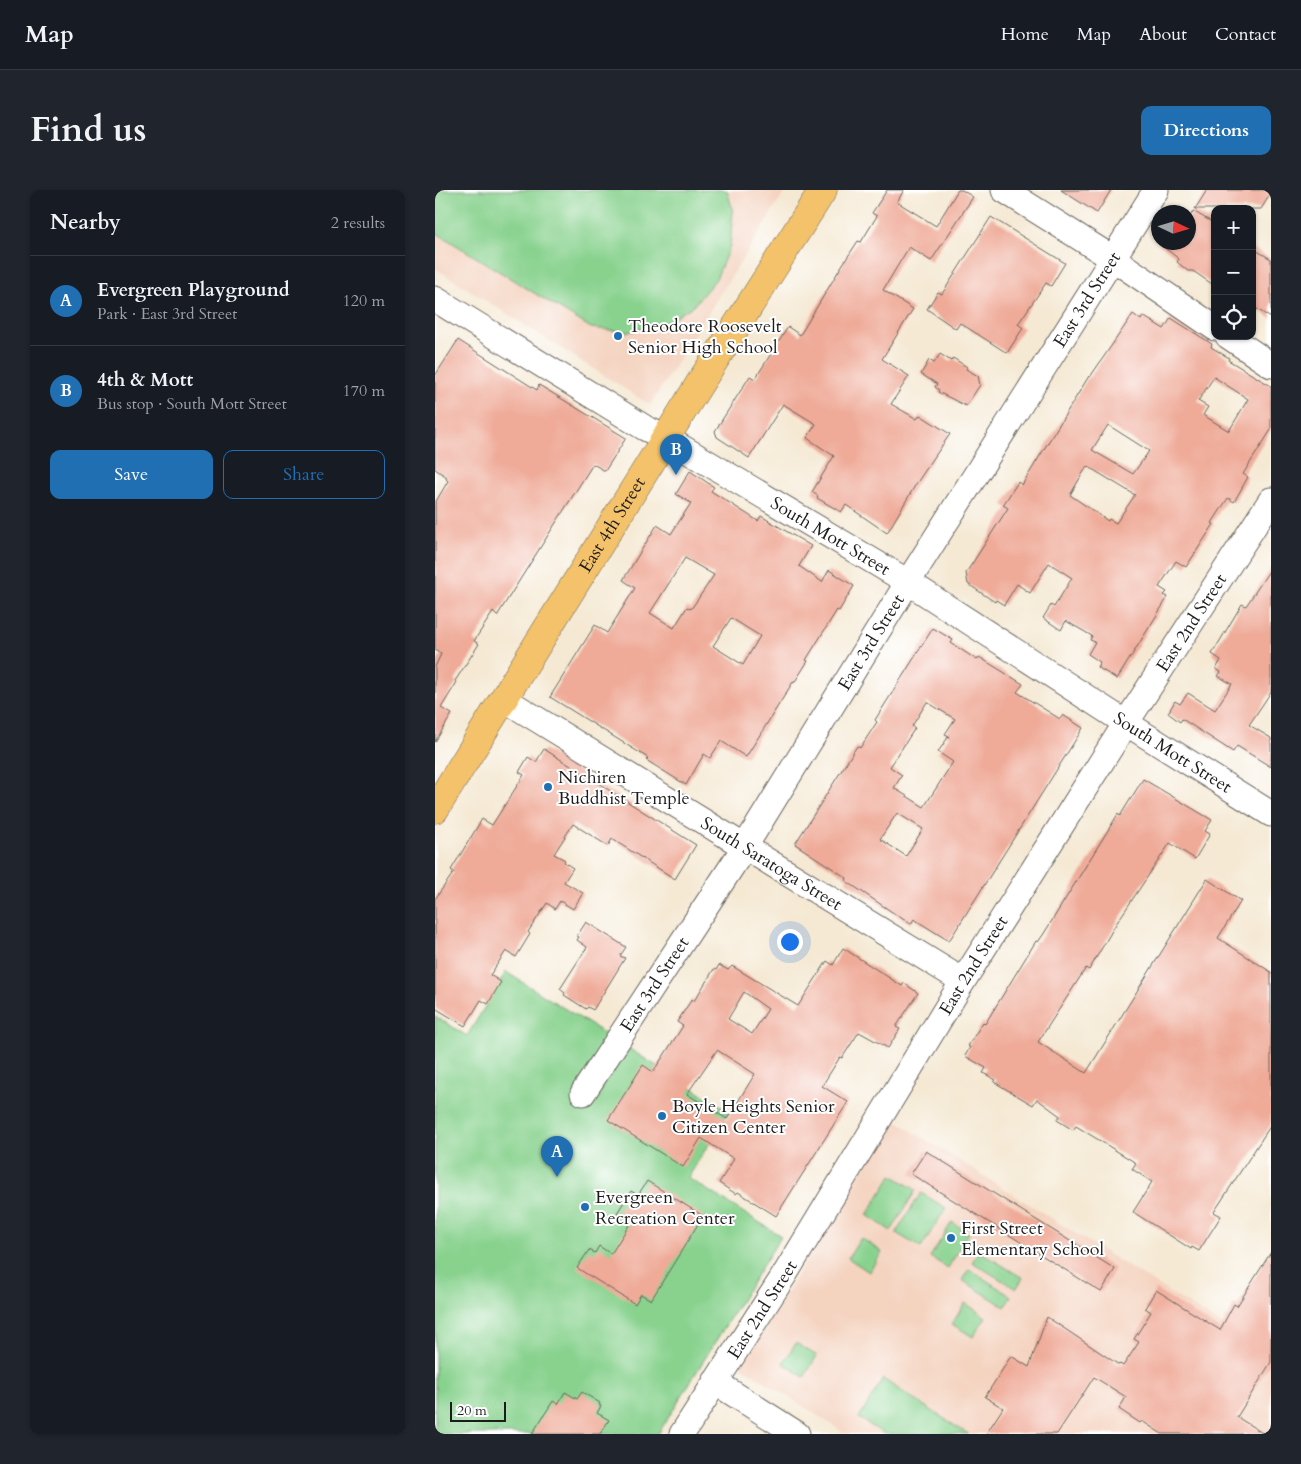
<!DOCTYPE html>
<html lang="en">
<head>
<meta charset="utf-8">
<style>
  :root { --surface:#171b24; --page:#20242c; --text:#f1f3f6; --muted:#9ea1a6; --line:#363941; --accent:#1f6fb2 }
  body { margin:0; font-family:Cardo,serif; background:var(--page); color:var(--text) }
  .controls { position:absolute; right:15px; top:15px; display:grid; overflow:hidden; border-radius:10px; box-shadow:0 1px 4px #0004 }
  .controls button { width:45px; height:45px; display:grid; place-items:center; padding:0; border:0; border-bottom:1px solid var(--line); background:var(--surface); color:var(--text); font:25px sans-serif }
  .compass { position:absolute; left:716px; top:15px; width:45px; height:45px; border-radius:50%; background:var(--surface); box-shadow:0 1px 4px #0004; rotate:94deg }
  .scale { position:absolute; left:15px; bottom:12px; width:56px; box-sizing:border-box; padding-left:5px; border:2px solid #1c1c1c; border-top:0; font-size:14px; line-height:18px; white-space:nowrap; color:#1c1c1c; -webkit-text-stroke:4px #fff; paint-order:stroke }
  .you { position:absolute; left:354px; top:751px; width:18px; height:18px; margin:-12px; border:4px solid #fff; border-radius:50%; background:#1a73e8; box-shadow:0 0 0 8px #1a73e833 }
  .badge { display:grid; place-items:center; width:32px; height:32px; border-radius:50%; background:var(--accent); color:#fff; font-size:16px; font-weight:700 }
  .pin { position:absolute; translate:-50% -41px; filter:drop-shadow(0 1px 2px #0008) }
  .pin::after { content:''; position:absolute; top:26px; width:18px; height:15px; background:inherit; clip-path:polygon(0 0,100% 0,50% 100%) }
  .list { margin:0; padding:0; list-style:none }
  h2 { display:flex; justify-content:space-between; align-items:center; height:65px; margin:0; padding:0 20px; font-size:21px }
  h2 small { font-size:16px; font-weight:400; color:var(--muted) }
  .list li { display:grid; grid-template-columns:32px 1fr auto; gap:15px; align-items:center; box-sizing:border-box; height:90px; padding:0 20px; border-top:1px solid var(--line) }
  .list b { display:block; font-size:19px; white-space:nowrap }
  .list p { margin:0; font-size:16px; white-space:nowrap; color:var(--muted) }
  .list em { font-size:16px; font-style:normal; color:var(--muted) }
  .actions { display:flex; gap:10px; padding:15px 20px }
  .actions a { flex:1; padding:11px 0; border:1px solid var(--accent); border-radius:10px; text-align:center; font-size:18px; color:var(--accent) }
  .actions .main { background:var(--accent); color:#fff }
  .icon { flex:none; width:28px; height:28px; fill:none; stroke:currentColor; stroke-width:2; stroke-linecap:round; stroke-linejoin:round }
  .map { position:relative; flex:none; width:836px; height:1244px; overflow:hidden; border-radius:10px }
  header { display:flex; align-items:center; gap:30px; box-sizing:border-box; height:70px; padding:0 25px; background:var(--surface); border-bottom:1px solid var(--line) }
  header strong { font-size:24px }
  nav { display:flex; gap:28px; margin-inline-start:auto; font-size:18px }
  .intro { display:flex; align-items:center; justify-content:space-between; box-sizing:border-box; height:120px; padding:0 30px }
  h1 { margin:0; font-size:35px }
  .button { padding:12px 22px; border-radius:10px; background:var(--accent); color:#fff; font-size:18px; font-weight:700 }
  main { display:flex; gap:30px; padding:0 30px }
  aside { flex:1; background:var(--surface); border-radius:10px; box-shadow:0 1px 4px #0004 }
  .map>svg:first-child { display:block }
  .built { fill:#f4d3bf }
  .green { fill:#88d28e; stroke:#527755 }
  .building { fill:#efaa98; fill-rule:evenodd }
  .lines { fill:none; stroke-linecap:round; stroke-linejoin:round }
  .minor-casing { stroke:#68645c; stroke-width:27 }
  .major-casing { stroke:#68645c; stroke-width:29 }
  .minor { stroke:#fff; stroke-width:25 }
  .major { stroke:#f3c26a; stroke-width:28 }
  .poi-dot { fill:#1f6fb2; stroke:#fff; stroke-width:2 }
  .labels { text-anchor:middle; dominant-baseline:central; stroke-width:4; stroke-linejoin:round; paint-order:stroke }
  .street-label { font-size:18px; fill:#1c1c1c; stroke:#fff }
  .poi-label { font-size:18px; fill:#1c1c1c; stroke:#fff; text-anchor:start }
</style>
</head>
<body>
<header>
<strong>Map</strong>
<nav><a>Home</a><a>Map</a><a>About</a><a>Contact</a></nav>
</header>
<div class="intro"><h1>Find us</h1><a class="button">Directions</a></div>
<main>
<aside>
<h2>Nearby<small>2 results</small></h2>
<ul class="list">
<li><span class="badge">A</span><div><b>Evergreen Playground</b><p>Park · East 3rd Street</p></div><em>120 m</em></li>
<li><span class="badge">B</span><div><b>4th &amp; Mott</b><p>Bus stop · South Mott Street</p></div><em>170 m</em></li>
</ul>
<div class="actions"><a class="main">Save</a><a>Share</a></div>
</aside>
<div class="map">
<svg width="836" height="1244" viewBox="0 0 836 1244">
  <rect width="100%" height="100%" fill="#fff"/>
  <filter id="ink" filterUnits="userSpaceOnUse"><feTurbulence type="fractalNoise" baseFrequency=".02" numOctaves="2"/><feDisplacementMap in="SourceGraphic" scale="10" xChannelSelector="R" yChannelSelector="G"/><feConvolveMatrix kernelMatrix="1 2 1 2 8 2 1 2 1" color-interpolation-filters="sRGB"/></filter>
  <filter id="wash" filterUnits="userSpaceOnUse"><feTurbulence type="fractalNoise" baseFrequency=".0096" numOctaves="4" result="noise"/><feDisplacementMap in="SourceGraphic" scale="20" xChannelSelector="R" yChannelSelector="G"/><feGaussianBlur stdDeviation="1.12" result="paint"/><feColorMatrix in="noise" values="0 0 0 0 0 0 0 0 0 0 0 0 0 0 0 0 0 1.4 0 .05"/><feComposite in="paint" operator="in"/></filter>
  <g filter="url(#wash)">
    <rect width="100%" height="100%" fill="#f5e9d4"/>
    <!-- built -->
    <g class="built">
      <path d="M0 0H351L215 215 0 78Z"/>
      <path d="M458 929 836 1166V1244H411L306 1176Z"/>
    </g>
    <!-- green -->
    <g class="green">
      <path d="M0 0H292L298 21 295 56 281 89 258 116 228 134 193 142 156 138 0 42Z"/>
      <path d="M71 782 294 921 253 988 346 1046 223 1244H0V826L32 846Z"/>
      <path d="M457 985 481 1000 456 1041 432 1025Z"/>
      <path d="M486 1003 511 1018 486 1058 461 1043Z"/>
      <path d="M517 1032 534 1043 513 1078 495 1067Z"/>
      <path d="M426 1048 447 1062 434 1082 413 1068Z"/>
      <path d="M544 1061 588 1088 581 1099 537 1072Z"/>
      <path d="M534 1079 576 1106 570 1117 527 1090Z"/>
      <path d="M530 1113 551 1127 538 1147 517 1134Z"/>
      <path d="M361 1153 382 1166 369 1187 348 1173Z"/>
      <path d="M448 1189 525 1239 534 1244H449L424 1228Z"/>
    </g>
    <g id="blocks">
      <!-- building -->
      <g class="building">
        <path d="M452 0H469L462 12 501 36 523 0H527L538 7 496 71 474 57 448 100 478 119 447 169 474 186 456 214 482 229 485 225 515 244 481 294 452 343 411 315 406 322 382 308 383 306 377 302 399 266 372 248 381 234 348 214 314 268 282 247 280 241 315 186 320 189 353 137 365 145 406 77 423 51 426 52 442 26 437 23Z"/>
        <path d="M626 0H676L662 23Z"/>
        <path d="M772 0H836V3L826 19H760Z"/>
        <path d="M758 21 780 34V96L758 81H753L742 72 744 69 722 52H754V29Z"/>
        <path d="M556 27 630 73 616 96 611 93 583 134 588 138 572 163 525 133 521 139 492 119 503 102 507 104Z"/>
        <path d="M817 58 836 69V128L817 116Z"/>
        <path d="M698 124 706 130 708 126 729 139 736 128 777 154 776 157 794 168 793 170 836 196V240L808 284 813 287 799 312 793 308 777 333 779 334 751 377 741 371 724 397 732 402 729 405 733 407 682 489 662 477 665 472 653 464 660 452 655 450 657 446 631 431 626 440 608 428 616 415 619 417 637 388 614 373 595 403 582 394 569 415 561 410 560 412 533 394 531 383 573 318 568 315 583 292 587 295 654 186 655 187ZM779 187 813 209 794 241 768 225 773 217 763 211ZM673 235 714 261 698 284 657 260ZM652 276 700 305 681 333 674 329 673 331 635 305Z"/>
        <path d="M23 150 97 197 102 200 104 195 191 248 170 281 158 274 62 426 58 422 39 451 44 454 20 491 22 492 6 518 17 524 0 552V477L6 464 0 460V313L13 291 11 289 12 287 0 279V186Z"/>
        <path d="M505 164 516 171 518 168 532 177 531 179 543 186 545 195 531 216 503 202 504 200 500 197 502 194 486 184 494 170 499 173Z"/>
        <path d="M255 281 279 297 276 301 323 331 326 326 376 356 364 376 387 392 394 380 419 396 404 421 402 420 371 470 373 471 359 493 358 492 311 567 286 551 275 568 269 564 251 595 211 570 213 568 115 507 160 435 172 443 200 398 188 390 222 335 236 344 256 313 241 304ZM250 368 279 385 261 412 256 419 252 417 239 438 215 423ZM296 428 325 446 308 475 278 456Z"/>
        <path d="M836 378V502L814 535 836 548V577L802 556 798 562 747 529 745 532 733 523 740 511 745 514 753 503 780 520 797 494 783 486 786 482 781 479 786 470 777 464 807 414 811 416Z"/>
        <path d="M498 438 518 450 516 453 542 470 544 467 588 494 582 502 625 529 628 525 648 538 514 751 479 729 476 734 463 726 411 691 412 688 360 654 422 556 425 558 442 532 440 530ZM492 512 520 529 510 544 514 546 503 562 518 572 489 617 459 598 467 585 455 577 480 538 477 536ZM462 623 488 639 471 666 445 649Z"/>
        <path d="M109 559 261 655 240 689 177 649 173 656 138 634 119 664 130 670 129 672 138 678 129 692 148 703 138 719 125 711 120 719 112 713 93 742 95 744 81 767 71 761 55 785 66 792 53 814 46 810 30 836 0 818V709L19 682 16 680 47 629 57 635 89 585 84 582 93 567 101 572Z"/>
        <path d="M708 589 777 630 770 641 775 644 760 669 735 653 681 734 654 780 651 778 603 852 651 883 772 689 806 711 783 748 836 782V935L779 1022 786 1026 764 1061 757 1057 756 1059 698 1022 717 992 697 979 701 973 641 936 638 940 622 930 625 926 602 909 598 915 559 892 561 890 548 883 551 878 530 866 535 857 533 856 548 832 550 834 601 751 603 752 608 745 683 624 685 626Z"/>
        <path d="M151 732 191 757 185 766 190 768 158 820 153 817 151 819 129 805 130 803 125 799 152 757 142 750 144 747 142 746Z"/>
        <path d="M408 758 467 796 469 793 483 803 461 837 465 839 453 858 424 842 407 868 405 867 387 896 413 912 341 1026 303 1002 301 1004 284 993 299 969 266 948 248 977 173 930 208 875 218 882 248 836 242 832 257 809 259 811 279 779 281 780 284 775 293 780 297 776 363 816 392 771 398 775ZM309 802 333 819 317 844 293 829ZM282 860 320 884 292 929 252 904Z"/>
        <path d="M491 961 680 1079 666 1102 476 984Z"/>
        <path d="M212 991 268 1026 216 1110 206 1104 200 1114 142 1078 154 1060 160 1063 164 1056 176 1064 196 1032 182 1023 196 1001 203 1005Z"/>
        <path d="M836 1062V1172L802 1227 829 1244H727L707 1231 705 1233 684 1219 691 1207 659 1187 622 1244H551L568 1218 550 1207 576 1166 594 1177 612 1127 684 1175 685 1174 688 1176 704 1152 699 1149 716 1122 710 1118 721 1100 785 1140 799 1114 802 1116Z"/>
        <path d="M130 1202 142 1209 147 1202 165 1213 164 1215 166 1216 162 1223 174 1230 165 1244H97L118 1211 123 1214Z"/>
      </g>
    </g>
  </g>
  <g filter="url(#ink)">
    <use href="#blocks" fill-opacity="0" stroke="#68645c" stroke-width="1"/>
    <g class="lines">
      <!-- minor casing -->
      <g class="minor-casing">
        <g id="minor">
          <path d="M569 0 677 68 780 138"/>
          <path id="s1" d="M0 109 210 238 231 248 473 392 691 533 836 624"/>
          <path d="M793 146 836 175"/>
          <path id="s2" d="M69 509 528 791"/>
          <path id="s3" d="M148 903 309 658 473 392 721 0"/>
          <path d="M280 1192 362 1244"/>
          <path id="s4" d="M247 1244 350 1084 528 791 691 533 836 310"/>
        </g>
      </g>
      <!-- major casing -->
      <g class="major-casing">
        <g id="major">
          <path id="s5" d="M0 619 265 193 388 0"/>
        </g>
      </g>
      <!-- minor -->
      <use href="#minor" class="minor"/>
      <!-- major -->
      <use href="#major" class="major"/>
    </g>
  </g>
  <!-- markers -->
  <g class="poi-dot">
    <circle cx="183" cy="146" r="5"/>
    <circle cx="113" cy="597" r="5"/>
    <circle cx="227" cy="926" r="5"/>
    <circle cx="150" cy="1017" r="5"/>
    <circle cx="516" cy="1048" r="5"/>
  </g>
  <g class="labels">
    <!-- street labels -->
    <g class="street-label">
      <text stroke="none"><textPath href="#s3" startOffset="940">East 3rd Street</textPath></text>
      <text stroke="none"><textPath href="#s5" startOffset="335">East 4th Street</textPath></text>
      <text stroke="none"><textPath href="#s1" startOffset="461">South Mott Street</textPath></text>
      <text stroke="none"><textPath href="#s4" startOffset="958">East 2nd Street</textPath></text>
      <text stroke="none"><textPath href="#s3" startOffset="535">East 3rd Street</textPath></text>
      <text stroke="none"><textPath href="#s1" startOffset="866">South Mott Street</textPath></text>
      <text stroke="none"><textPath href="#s2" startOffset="314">South Saratoga Street</textPath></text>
      <text stroke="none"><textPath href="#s4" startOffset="552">East 2nd Street</textPath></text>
      <text stroke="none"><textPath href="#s3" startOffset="130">East 3rd Street</textPath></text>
      <text stroke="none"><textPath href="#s4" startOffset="148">East 2nd Street</textPath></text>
    </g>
    <!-- poi labels -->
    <g class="poi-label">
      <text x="193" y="136">Theodore Roosevelt<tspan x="193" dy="21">Senior High School</tspan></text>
      <text x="123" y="587">Nichiren<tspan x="123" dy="21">Buddhist Temple</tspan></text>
      <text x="237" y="916">Boyle Heights Senior<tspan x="237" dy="21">Citizen Center</tspan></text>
      <text x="160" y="1007">Evergreen<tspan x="160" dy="21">Recreation Center</tspan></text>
      <text x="526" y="1038">First Street<tspan x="526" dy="21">Elementary School</tspan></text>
    </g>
  </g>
</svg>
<div class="controls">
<button>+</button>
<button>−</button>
<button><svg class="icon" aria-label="locate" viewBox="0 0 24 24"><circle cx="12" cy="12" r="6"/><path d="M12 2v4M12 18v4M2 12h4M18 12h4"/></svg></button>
</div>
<svg class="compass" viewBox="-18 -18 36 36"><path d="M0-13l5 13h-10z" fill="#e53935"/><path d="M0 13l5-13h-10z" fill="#9ea1a6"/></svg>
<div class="scale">20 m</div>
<div class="you"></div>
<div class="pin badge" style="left:122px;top:987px">A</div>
<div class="pin badge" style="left:241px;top:285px">B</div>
</div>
</main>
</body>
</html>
